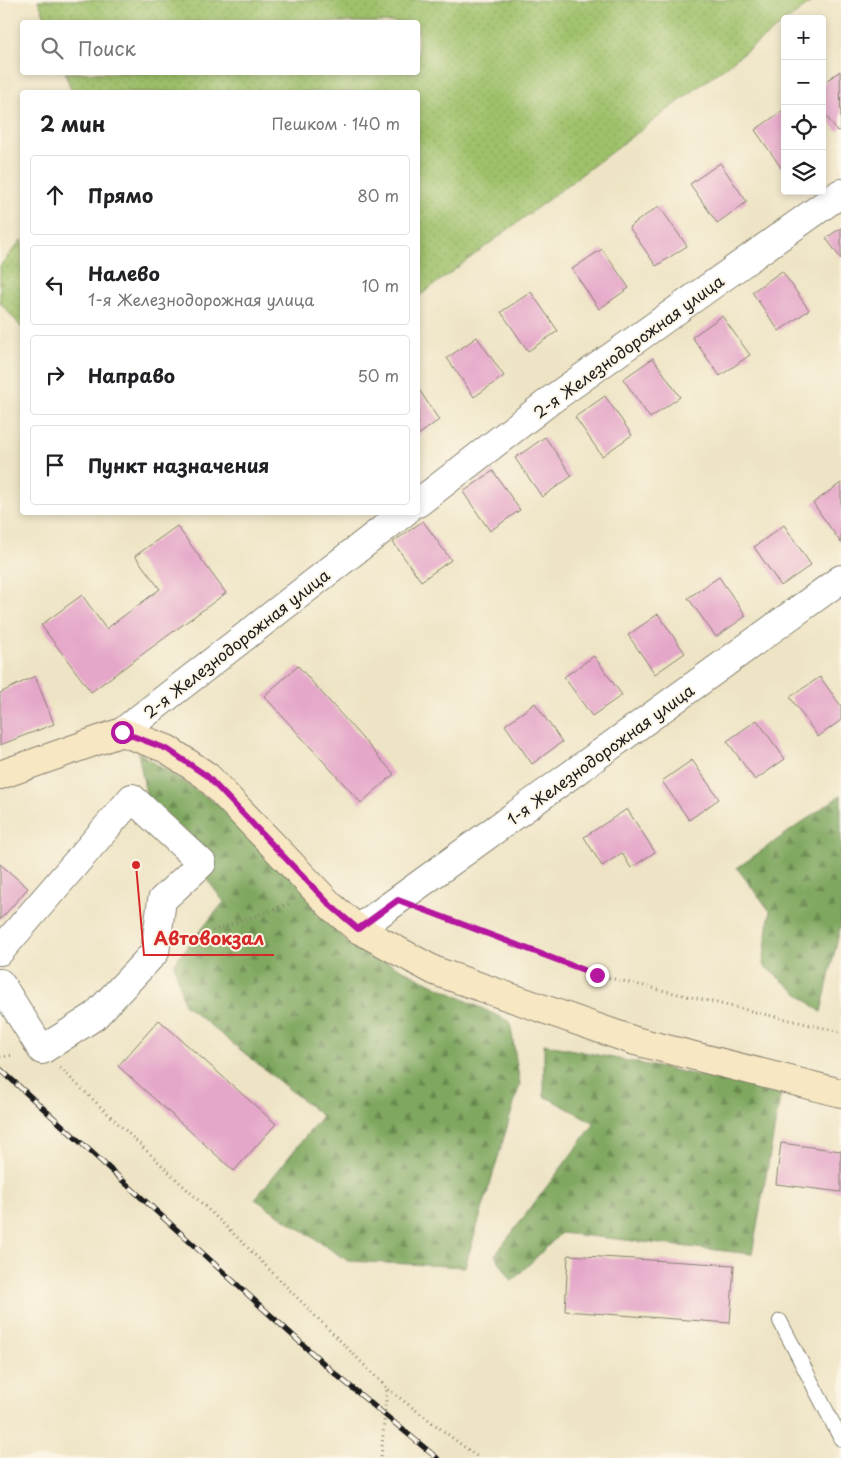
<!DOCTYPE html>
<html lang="ru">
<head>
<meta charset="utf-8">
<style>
  :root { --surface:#fff; --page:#f6f6f6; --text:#202124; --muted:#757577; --line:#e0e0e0 }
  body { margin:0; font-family:"Playpen Sans",sans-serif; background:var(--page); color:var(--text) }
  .controls { position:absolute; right:15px; top:15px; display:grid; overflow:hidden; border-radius:5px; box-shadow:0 2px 8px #0003 }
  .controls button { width:45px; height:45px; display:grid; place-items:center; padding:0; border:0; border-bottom:1px solid var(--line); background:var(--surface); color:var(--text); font:25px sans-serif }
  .stop { position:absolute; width:15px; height:15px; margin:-11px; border:4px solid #b5179e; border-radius:50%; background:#fff }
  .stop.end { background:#b5179e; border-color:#fff; box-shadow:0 1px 5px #0008 }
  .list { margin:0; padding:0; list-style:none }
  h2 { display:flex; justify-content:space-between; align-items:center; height:65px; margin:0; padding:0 20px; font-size:21px }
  h2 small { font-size:16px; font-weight:400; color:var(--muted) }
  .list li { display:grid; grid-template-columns:32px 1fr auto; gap:15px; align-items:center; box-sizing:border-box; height:80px; margin:0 10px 10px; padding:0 10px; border:1px solid var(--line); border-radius:5px }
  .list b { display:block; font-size:19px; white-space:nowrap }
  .list p { margin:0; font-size:16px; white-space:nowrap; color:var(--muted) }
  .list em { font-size:16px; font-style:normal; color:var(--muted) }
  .icon { flex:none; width:28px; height:28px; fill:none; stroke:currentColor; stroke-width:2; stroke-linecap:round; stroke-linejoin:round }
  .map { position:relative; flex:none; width:841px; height:1458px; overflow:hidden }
  .search { position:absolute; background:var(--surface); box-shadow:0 2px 8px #0003; left:20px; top:20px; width:400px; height:55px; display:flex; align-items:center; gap:12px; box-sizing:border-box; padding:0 18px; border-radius:5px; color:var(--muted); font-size:19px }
  .panel { position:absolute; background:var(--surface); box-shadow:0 2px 8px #0003; left:20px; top:90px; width:400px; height:425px; border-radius:5px }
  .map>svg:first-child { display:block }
  .forest { fill:url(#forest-firs); stroke:#4e623e }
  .garden { fill:url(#garden-dots); stroke:#5e6e44 }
  .building { fill:#e5a7c9 }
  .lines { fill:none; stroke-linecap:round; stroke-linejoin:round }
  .lane-casing { stroke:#858070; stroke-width:16 }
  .street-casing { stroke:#858070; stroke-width:30 }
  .secondary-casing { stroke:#858070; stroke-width:30 }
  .path { stroke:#858070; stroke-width:3; stroke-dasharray:1 4; stroke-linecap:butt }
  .lane { stroke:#fff; stroke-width:14 }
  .street { stroke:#fff; stroke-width:28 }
  .secondary { stroke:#f8e7c3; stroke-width:28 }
  .rail-casing { stroke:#1c1c1c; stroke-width:5.5 }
  .rail { stroke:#fcf5e5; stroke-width:4; stroke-dasharray:11; stroke-linecap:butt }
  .route { stroke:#b5179e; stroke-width:6 }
  .labels { text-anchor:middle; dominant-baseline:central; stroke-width:4; stroke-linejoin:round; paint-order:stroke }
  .street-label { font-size:16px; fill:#1c1c1c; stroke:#fcf5e5 }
  .leader { fill:none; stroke:#d62828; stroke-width:2 }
  .callout-dot { fill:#d62828; stroke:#fcf5e5; stroke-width:2 }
  .callout-label { font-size:18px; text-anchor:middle; font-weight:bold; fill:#d62828; stroke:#fcf5e5; stroke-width:4; stroke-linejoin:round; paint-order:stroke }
</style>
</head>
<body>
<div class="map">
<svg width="841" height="1458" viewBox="0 0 841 1458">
  <defs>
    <pattern id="forest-firs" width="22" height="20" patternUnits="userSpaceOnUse" patternTransform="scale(1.25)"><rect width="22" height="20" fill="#7fa75f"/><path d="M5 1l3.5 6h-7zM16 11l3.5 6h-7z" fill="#67874e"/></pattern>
    <pattern id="garden-dots" width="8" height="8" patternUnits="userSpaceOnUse" patternTransform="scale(1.25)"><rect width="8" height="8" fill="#9fc16b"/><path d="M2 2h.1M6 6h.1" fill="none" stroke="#88a55c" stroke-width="1.8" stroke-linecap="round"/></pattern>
  </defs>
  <rect width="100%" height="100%" fill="#fcf5e5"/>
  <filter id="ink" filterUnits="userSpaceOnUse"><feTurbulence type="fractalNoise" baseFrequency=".02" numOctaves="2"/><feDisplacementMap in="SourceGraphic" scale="10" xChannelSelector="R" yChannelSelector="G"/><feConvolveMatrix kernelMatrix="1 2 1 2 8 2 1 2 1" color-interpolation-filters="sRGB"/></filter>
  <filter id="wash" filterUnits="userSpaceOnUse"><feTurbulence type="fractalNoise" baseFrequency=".0096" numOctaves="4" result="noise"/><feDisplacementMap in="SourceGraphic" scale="20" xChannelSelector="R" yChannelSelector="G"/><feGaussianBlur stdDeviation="1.12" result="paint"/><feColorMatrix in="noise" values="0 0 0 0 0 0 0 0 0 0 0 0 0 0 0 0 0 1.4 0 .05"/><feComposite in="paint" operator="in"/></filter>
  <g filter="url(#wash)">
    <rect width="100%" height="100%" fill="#eee4c5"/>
    <!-- forest -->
    <g class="forest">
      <path d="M138 752 225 809 300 882 346 942 510 1022 520 1084 465 1267 348 1261 255 1199 322 1116 184 1004 174 963 224 902 147 800Z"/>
      <path d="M841 795V924L821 1012 763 965 770 911 737 868Z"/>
      <path d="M544 1044 781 1092 752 1254 561 1233 512 1281 495 1255 595 1123 544 1096Z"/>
    </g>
    <!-- garden -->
    <g class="garden">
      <path d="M38 0H814L789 19H785V22L418 297V92H72L65 73 418 72V22H47Z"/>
      <path d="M22 239V328L0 302V266Z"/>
    </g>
    <g id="blocks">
      <!-- building -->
      <g class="building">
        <path d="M840 71 841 129 837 131 822 110V84Z"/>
        <path d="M785 109V168L782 169 755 130Z"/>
        <path d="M720 163 747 202 717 223 690 184Z"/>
        <path d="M659 206 687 246 656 266 629 227Z"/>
        <path d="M841 228V259L826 238Z"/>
        <path d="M602 249 629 288 599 309 572 269Z"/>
        <path d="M782 271 809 310 779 331 752 292Z"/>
        <path d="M531 292 558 331 528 351 501 312Z"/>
        <path d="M722 316 750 355 720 376 692 337Z"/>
        <path d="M477 337 504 376 474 397 447 358Z"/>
        <path d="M653 358 680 397 650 418 623 379Z"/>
        <path d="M418 388 439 420 418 435Z"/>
        <path d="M605 396 632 435 602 456 575 417Z"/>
        <path d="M545 437 572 476 542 497 515 458Z"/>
        <path d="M493 471 520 510 490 531 463 492Z"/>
        <path d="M841 483V543L813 503Z"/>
        <path d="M423 521 451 560 421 581 393 542Z"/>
        <path d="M784 525 811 565 781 586 754 547Z"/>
        <path d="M177 526 226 593 91 692 41 625 82 595 106 629 160 589 135 556Z"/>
        <path d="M719 577 746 616 716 637 688 598Z"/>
        <path d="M658 614 685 653 655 674 628 635Z"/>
        <path d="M594 656 622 695 592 716 564 677Z"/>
        <path d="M298 666 394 774 361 803 264 696Z"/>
        <path d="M35 676 54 724 0 745V693Z"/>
        <path d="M820 677 841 706V720L818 737 790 697Z"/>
        <path d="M535 703 562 742 532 764 505 725Z"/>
        <path d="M757 720 785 759 755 780 727 741Z"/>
        <path d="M692 760 719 799 689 820 662 781Z"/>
        <path d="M627 809 655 852 631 868 622 853 602 866 584 837Z"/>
        <path d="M0 864 28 888 0 920Z"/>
        <path d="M159 1020 276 1124 234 1171 118 1066Z"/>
        <path d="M781 1143 841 1151V1192L776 1184Z"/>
        <path d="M568 1255 734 1265 730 1323 565 1311Z"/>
      </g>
    </g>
  </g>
  <g filter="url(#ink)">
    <use href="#blocks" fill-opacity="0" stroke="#858070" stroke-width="1"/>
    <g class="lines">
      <!-- lane casing -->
      <g class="lane-casing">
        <path id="lane" d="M780 1321 841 1439"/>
      </g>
      <!-- street casing -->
      <g class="street-casing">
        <g id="street">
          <path d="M418 503 551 400 841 193"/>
          <path d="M122 732 405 512"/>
          <path d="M358 929 841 579"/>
          <path d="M0 951 132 798 202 863 162 900 155 952 95 1016 42 1050 0 983"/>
        </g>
      </g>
      <!-- secondary casing -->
      <g class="secondary-casing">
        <path id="secondary" d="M0 775 122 732 167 749 207 776 331 906 358 929 435 971 635 1041 841 1093"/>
      </g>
      <!-- path -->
      <g class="path">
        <path d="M426 911 597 975 841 1032"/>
        <path d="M184 941 291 903"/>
        <path d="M0 1057 14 1055"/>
        <path d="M60 1068 239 1239 387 1388 381 1458"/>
        <path d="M388 1389 479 1458"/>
      </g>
      <!-- lane -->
      <use href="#lane" class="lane"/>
      <!-- street -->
      <use href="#street" class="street"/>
      <!-- secondary -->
      <use href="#secondary" class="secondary"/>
      <!-- rail casing -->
      <g class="rail-casing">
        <path id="rail" d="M0 1069 333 1372 437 1458"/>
      </g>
      <!-- rail -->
      <use href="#rail" class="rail"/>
    </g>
  </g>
  <g class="lines" filter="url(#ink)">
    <!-- route -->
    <path class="route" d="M122 732 167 749 207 776 331 906 358 929 398 900 597 975"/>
  </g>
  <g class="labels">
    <!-- street labels -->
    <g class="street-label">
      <text transform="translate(628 346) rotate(-36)">2-я Железнодорожная улица</text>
      <text transform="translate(236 643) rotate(-38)">2-я Железнодорожная улица</text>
      <text transform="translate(600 754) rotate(-36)">1-я Железнодорожная улица</text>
    </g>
  </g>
  <!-- callouts -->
  <path class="leader" d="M136 865L144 955H274"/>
  <circle class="callout-dot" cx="136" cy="865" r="5"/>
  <g class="callout-label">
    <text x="209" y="945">Автовокзал</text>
  </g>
</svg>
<div class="controls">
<button>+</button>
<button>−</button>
<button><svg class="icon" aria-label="locate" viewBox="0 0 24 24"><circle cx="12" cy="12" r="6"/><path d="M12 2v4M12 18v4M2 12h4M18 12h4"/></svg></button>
<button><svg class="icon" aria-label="layers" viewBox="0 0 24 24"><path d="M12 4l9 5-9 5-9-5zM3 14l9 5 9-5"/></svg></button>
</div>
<div class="stop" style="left:122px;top:732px"></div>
<div class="stop end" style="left:597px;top:975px"></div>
<div class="search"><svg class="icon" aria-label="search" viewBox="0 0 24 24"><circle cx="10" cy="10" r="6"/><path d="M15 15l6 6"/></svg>Поиск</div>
<section class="panel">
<h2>2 мин<small>Пешком · 140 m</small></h2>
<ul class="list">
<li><svg class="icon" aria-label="ahead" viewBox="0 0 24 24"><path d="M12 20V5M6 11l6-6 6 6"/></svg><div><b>Прямо</b></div><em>80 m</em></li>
<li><svg class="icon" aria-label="left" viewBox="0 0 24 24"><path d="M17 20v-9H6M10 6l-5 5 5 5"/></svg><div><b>Налево</b><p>1-я Железнодорожная улица</p></div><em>10 m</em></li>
<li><svg class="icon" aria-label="right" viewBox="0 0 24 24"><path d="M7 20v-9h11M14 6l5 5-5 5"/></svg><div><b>Направо</b></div><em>50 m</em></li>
<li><svg class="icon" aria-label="arrive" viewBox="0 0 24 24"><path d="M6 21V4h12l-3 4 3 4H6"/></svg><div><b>Пункт назначения</b></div></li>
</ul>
</section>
</div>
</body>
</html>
